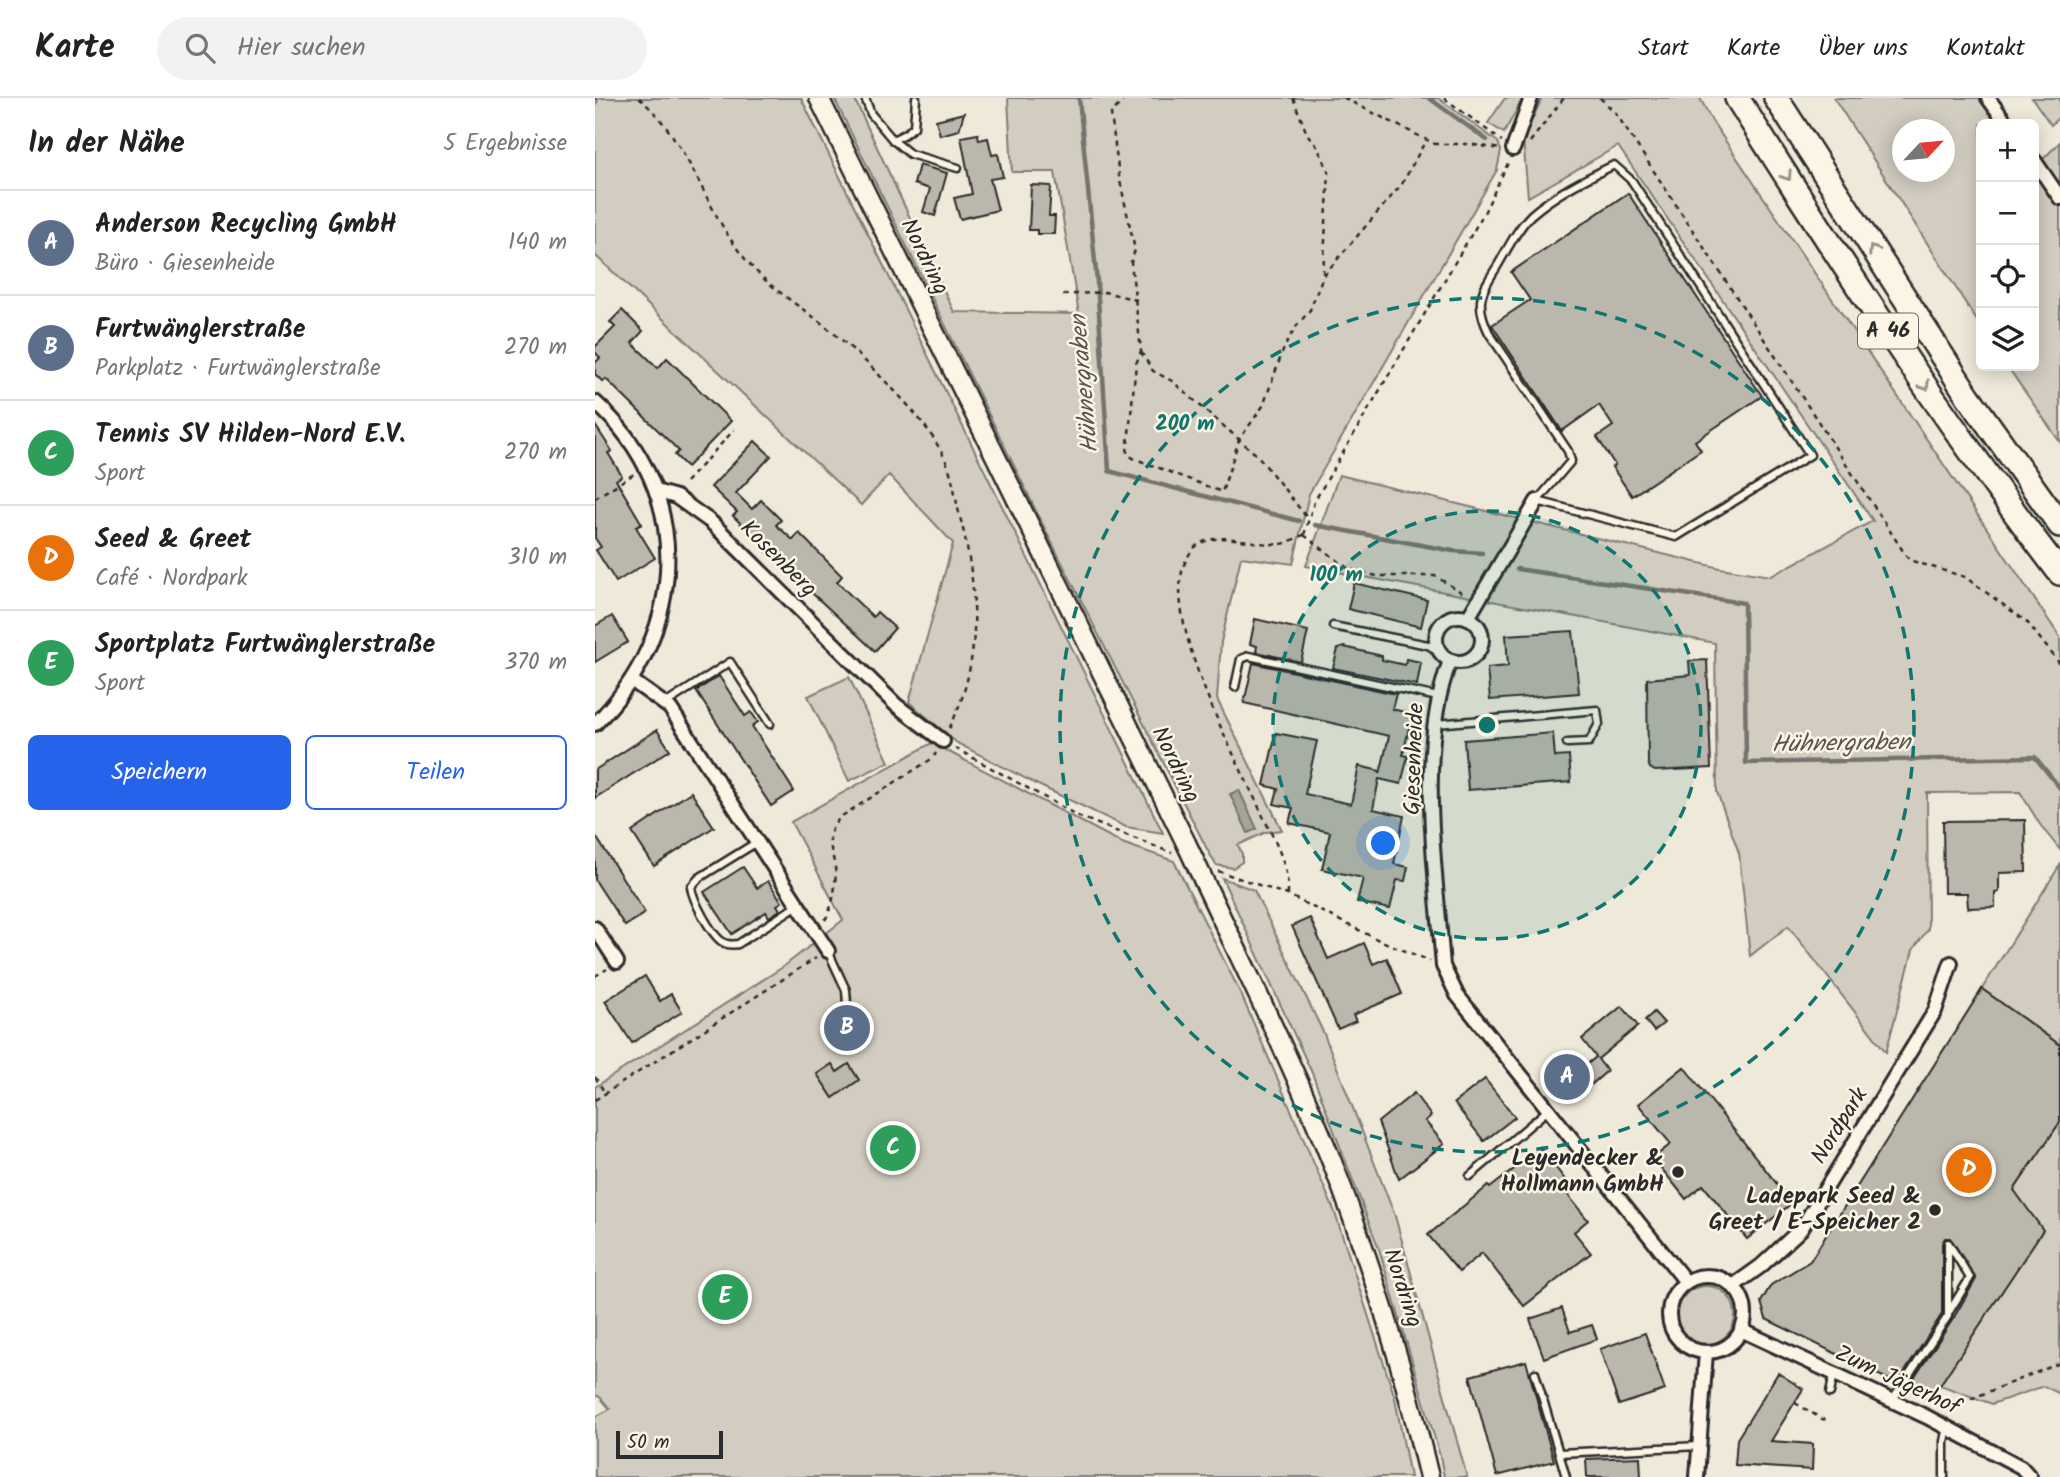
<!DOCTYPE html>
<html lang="de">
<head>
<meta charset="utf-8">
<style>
  :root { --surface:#fff; --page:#f2f2f2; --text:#222; --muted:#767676; --line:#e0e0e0; --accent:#2563eb }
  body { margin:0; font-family:Kalam,sans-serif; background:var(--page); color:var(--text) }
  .controls { position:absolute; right:21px; top:21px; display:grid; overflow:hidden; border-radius:10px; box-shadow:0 4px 18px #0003 }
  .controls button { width:63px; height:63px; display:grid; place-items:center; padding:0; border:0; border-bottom:2px solid var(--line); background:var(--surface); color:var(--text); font:35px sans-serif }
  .compass { position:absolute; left:1297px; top:21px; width:63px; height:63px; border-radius:50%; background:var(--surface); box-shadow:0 4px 18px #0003; rotate:64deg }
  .scale { position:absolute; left:21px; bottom:18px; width:107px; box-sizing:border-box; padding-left:7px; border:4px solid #2b2b2b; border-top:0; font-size:19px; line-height:24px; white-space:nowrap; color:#2b2b2b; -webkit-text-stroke:5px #fcf5e5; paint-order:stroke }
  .you { position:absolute; left:789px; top:746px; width:24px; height:24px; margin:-18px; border:5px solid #fff; border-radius:50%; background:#1a73e8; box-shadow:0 0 0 10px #1a73e833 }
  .badge { display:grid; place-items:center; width:46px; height:46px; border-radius:50%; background:var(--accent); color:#fff; font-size:23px; font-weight:700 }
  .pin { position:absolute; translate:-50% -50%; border:4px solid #fff; box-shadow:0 2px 7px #0006 }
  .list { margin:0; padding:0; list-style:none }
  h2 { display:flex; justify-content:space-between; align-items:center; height:91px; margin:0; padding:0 28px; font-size:30px }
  h2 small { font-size:23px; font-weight:400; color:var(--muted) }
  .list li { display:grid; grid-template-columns:46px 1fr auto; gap:21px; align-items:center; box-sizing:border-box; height:105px; padding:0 28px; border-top:2px solid var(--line) }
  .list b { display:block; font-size:26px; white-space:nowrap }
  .list p { margin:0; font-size:23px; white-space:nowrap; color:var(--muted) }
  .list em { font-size:23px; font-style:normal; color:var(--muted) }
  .actions { display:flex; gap:14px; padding:21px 28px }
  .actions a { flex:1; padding:16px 0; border:2px solid var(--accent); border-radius:10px; text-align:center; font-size:24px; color:var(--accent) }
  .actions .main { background:var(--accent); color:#fff }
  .icon { flex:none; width:38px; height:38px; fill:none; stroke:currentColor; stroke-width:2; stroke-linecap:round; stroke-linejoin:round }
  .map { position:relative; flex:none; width:1465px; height:1379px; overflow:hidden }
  header { display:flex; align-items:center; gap:42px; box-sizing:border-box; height:98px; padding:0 35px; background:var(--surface); border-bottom:2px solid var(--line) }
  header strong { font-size:33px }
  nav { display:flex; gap:38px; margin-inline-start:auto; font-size:24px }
  .search { width:490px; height:63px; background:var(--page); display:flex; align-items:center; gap:18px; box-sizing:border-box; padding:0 24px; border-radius:38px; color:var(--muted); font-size:26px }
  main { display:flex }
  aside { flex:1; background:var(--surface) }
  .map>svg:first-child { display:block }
  .green { fill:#d2cdc0; stroke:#7e7c76; stroke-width:2; fill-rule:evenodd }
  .water { fill:#a6a399; stroke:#75736d; stroke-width:2 }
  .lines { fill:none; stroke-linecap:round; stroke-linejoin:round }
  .stream { stroke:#75736d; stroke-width:4.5 }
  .building { fill:#bcb7ac; stroke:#2b2b2b; stroke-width:2 }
  .lane-casing { stroke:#2b2b2b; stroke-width:11 }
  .street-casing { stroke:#2b2b2b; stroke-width:18 }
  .secondary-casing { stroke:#2b2b2b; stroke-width:23 }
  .highway-casing { stroke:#2b2b2b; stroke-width:28 }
  .path { stroke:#2b2b2b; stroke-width:2.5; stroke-dasharray:5 5; stroke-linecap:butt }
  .lane { stroke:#fcf5e5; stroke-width:6 }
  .street { stroke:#fcf5e5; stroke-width:12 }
  .secondary { stroke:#fcf5e5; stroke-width:18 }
  .highway { stroke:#fcf5e5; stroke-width:23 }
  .secondary-bridge-casing { stroke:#2b2b2b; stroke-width:23; stroke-linecap:butt }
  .secondary-bridge { stroke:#fcf5e5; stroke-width:18 }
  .oneway { stroke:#949088 }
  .ring { fill:none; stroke:#0f766e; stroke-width:3.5; stroke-dasharray:12 9 }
  .poi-dot { fill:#2b2b2b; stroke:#fcf5e5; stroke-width:2.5 }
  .labels { text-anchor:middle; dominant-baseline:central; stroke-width:5; stroke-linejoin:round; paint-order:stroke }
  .shield { fill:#fcf5e5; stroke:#6a6863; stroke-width:2 }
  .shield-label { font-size:21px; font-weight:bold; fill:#2b2b2b }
  .street-label { font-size:23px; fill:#2b2b2b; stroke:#fcf5e5 }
  .poi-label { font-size:23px; font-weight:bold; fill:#2b2b2b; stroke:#fcf5e5; text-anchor:end }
  .water-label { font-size:24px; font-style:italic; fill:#565552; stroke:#fcf5e5 }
  .centre { fill:#0f766e; stroke:#fcf5e5; stroke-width:3.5 }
  .ring-label { font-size:21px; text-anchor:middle; font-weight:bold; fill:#0f766e; stroke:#fcf5e5; stroke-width:5; stroke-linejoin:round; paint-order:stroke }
</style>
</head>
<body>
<header>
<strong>Karte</strong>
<div class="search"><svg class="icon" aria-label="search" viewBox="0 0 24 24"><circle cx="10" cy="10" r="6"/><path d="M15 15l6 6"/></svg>Hier suchen</div>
<nav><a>Start</a><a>Karte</a><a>Über uns</a><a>Kontakt</a></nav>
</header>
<main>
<aside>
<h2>In der Nähe<small>5 Ergebnisse</small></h2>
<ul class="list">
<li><span class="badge" style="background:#5c6f8a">A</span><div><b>Anderson Recycling GmbH</b><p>Büro · Giesenheide</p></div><em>140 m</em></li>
<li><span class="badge" style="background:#5c6f8a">B</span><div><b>Furtwänglerstraße</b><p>Parkplatz · Furtwänglerstraße</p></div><em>270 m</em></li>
<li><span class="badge" style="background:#2e9e5b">C</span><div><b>Tennis SV Hilden-Nord E.V.</b><p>Sport</p></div><em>270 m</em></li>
<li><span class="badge" style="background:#e8710a">D</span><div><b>Seed &amp; Greet</b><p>Café · Nordpark</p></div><em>310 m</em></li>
<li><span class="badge" style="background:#2e9e5b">E</span><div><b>Sportplatz Furtwänglerstraße</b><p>Sport</p></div><em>370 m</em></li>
</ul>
<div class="actions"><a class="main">Speichern</a><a>Teilen</a></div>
</aside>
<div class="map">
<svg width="1465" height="1379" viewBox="0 0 1465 1379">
  <rect width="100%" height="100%" fill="#efe9da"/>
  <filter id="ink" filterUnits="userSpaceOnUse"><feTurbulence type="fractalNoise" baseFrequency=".0143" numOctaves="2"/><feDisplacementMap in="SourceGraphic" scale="14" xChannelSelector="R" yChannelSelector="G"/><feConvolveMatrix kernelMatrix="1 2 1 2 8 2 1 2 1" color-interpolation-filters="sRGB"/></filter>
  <g filter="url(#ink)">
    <!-- green -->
    <g class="green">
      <path d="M4 0H206L568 735 531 729 439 685 362 645 314 604 358 445 294 377 266 407 0 157V8Z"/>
      <path d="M239 0H259L359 214 484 216 460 74H417L413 0H843L903 44 906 53 902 72 714 396 698 466 646 459 626 544 622 601 687 732 671 734 643 747 647 756V764L638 770 621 767 612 751 451 433Z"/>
      <path d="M910 0H928L909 35 893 25Z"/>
      <path d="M947 0H1105L1117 23 1465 539V752L1446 728 1425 694 1332 695 1333 831 1318 852 1291 954 1193 828 1155 858 1144 755 1122 694 1120 545 711 468 744 377 1125 470 1176 478 1278 423 1023 48 933 99 928 41Z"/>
      <path d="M1239 0H1387L1406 26H1386V229ZM1308 32H1350V74H1308Z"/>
      <path d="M1437 0H1465V18L1456 27Z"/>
      <path d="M1465 44V88L1446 63Z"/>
      <path d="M1439 70 1465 107V344L1412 268H1439Z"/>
      <path d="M254 579 294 664 254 683 213 598Z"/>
      <path d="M337 645 527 745 579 763 646 896 739 1112 800 1300 815 1379H0V1319L15 1311 5 1299 0 1297V989L188 869 248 822 196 724Z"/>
      <path d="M1465 767V947L1387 891Z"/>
      <path d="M627 780 659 792 729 936 800 1118 872 1379H849L845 1358 784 1151 717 975Z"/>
      <path d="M1465 1024V1296L1449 1288 1397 1306 1345 1287 1419 1092Z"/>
      <circle cx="1111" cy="1217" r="29"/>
    </g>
    <!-- water -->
    <path class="water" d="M644 692 662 731 653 735 635 696Z"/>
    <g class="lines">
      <!-- stream -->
      <g class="stream">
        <path d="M484 0 502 184 514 373 704 423"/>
        <path d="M834 0 892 42"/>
        <path d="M720 427 858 453 887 455"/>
        <path d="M922 471 1149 505 1151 665 1440 659 1465 690"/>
      </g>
    </g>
    <!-- building -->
    <g class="building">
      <path d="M369 15 364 32 345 37 341 22Z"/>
      <path d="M383 36 384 42 393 40 397 57 403 56 408 79 395 81 403 112 365 121 359 100 377 96 366 39Z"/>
      <path d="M324 67 352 75 340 118 328 114 335 91 319 86Z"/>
      <path d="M436 87 456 88 454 118H460L459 136H442V132H434Z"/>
      <path d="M1033 95 1167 298 1100 343 1106 352 1037 398 1017 369 1020 367 1002 339 1018 328 1004 307 967 333 897 227 935 202 916 174Z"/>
      <path d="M27 212 48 233 37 245 63 270 72 260 136 323 92 369 80 357 84 353 11 281 8 284 0 276V265L5 260 0 254V249L20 229 15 224Z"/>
      <path d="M0 327 17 353 13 355 27 378 21 382 47 426 41 429 60 460 21 484 1 452 6 449 0 440Z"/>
      <path d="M160 343 176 358 141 395 157 411 166 402 186 422 181 427 198 442 204 435 247 478 242 484 278 519 282 514 300 530 280 553 169 451 170 449 138 418 142 414 116 389Z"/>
      <path d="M759 485 832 502 826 529 753 511Z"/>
      <path d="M17 518 33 544 0 564V528Z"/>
      <path d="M660 521 713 533 706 564 661 554 662 548 655 546Z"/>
      <path d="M978 533 984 595 895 602 892 570 913 568 911 537Z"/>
      <path d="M749 549 787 558V562L810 567 811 561 826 564 822 587 738 570 743 551Z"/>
      <path d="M1112 562 1116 670 1060 673 1055 670 1053 665 1052 581 1095 577 1094 563Z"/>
      <path d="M658 565 801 596 797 611 817 616 808 657 813 658 806 686 784 681 778 711 809 718 799 766 813 769 810 783 802 782 795 811 762 804 768 780 727 771 735 734 694 725 698 710 679 706 683 691 669 687 681 635 722 643 710 696 756 706 764 668 785 673V676L794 638 649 605Z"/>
      <path d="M124 578 150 618 156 614 163 624 157 628 199 693 176 708 101 593Z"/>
      <path d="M62 632 75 652 0 700V672Z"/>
      <path d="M958 635 960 659 974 658 976 684 873 692 869 642Z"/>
      <path d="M96 694 119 729 59 768 37 734Z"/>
      <path d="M1430 722 1431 774 1404 775V794L1400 795V809L1373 810 1372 795H1349L1348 723Z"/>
      <path d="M0 737 50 815 30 828 0 782Z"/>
      <path d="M148 769 162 790 173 783 187 804 182 807 185 812 174 819 171 814 137 836 109 794Z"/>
      <path d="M715 820 733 861 769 845 778 866 792 860 807 896 758 917 761 923 743 931 697 828Z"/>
      <path d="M50 878 65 903 76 896 87 914 37 945 10 903Z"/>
      <path d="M1387 891 1465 947V1024L1419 1092 1448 1132 1335 1302 1312 1291 1358 1221 1381 1181 1355 1140H1350L1347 1145V1216L1302 1286 1171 1221 1166 1204 1176 1187 1215 1163Z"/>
      <path d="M1027 908 1043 928 1003 961 1012 973 997 986 985 972 1001 959 987 941Z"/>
      <path d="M1059 914 1069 925 1059 933 1050 922Z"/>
      <path d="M975 963 988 979 968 995 955 978Z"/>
      <path d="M237 966 242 974 254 966 264 982 238 1000 222 976Z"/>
      <path d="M1089 969 1197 1105 1152 1141 1108 1087 1091 1101 1058 1060 1076 1046 1043 1006Z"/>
      <path d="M890 981 920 1019 889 1043 859 1005Z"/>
      <path d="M819 995 836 1018 830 1023 849 1046 804 1081 783 1024Z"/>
      <path d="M946 1050 974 1087 968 1091 993 1122 979 1134 996 1155 929 1208 887 1155 864 1174 833 1137 893 1088 895 1090Z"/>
      <path d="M967 1210 975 1234 997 1227 1002 1241 949 1260 935 1221Z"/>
      <path d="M1050 1235 1070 1292 1024 1307 1005 1251Z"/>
      <path d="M931 1263 959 1363 902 1378 875 1278Z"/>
      <path d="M1183 1275 1208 1291 1176 1343 1218 1346 1217 1372 1140 1367 1142 1341Z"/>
      <path d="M1045 1359 1046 1379H992L991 1361Z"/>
    </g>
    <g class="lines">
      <!-- lane casing -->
      <g class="lane-casing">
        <g id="lane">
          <path d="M270 0 276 16 298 42 310 36 319 29 321 0"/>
          <path d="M298 42 315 56 363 70"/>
          <path d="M1019 67 1037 83 1215 357 1081 439 942 403 976 363 973 353 894 235C879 204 886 194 903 167 913 150 922 131 936 117 960 96 990 81 1019 67Z"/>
          <path d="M738 528 833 547 843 553"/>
          <path d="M640 589 646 561 654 558 843 599"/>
          <path d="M70 606 135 564 175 626"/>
          <path d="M841 626 1002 612 1004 626 994 644 972 645"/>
          <path d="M162 744 104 780 96 789C98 803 115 834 126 843 131 847 137 847 143 846L203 807"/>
          <path d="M233 853 251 892 254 933"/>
          <path d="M875 1078 954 1011"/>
          <path d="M1354 1214 1375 1180 1354 1146"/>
          <path d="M940 1275 964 1355 1104 1348"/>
          <path d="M1235 1295 1239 1276"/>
          <path d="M1297 1303 1353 1218V1145"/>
          <path d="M964 1355 971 1379"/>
          <path d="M1349 1379V1343L1352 1329"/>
        </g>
      </g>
      <!-- street casing -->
      <g class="street-casing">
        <g id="street">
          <path d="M1393 0 1412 26"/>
          <path d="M918 51 936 0"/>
          <path d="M1439 62 1465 100"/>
          <path d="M0 304C100 394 93 534 0 626"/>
          <path d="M61 393 81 399 116 424 301 607 348 643"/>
          <circle cx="864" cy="541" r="23"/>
          <path d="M873 520 942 403"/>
          <path d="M855 563C821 652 841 774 848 868L862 897 1091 1184"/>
          <path d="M36 582 75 610 233 853"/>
          <path d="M0 830 22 864"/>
          <circle cx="1112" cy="1216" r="38"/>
          <path d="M1138 1188 1166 1168 1206 1131 1340 913 1356 865"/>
          <path d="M1146 1232 1332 1319 1426 1369 1435 1379"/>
          <path d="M1102 1379 1111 1254"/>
        </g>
      </g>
      <!-- secondary casing -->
      <g class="secondary-casing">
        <g id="secondary">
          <path d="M224 0 591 745"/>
          <path d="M608 781C656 883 707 984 747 1090 782 1184 811 1281 834 1379"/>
        </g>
      </g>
      <!-- highway casing -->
      <g class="highway-casing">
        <g id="highway">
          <path d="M1142 0C1244 162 1349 323 1465 475"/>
          <path d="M1181 0 1373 298 1465 427"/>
        </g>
      </g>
      <!-- path -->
      <g class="path">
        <path d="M44 0C96 44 109 112 151 162 171 186 195 202 220 220 243 238 267 259 287 280 312 305 336 331 351 363 358 379 360 398 364 415 383 487 389 562 354 631"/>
        <path d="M530 0 516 16 524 78 540 152 536 164 546 253 541 266 532 355 538 360 627 394 644 342 668 308 689 250 700 230 715 212 728 178 807 86 831 42"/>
        <path d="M698 0 712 36 722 48 734 74 728 176"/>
        <path d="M749 0 840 46H874L906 51"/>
        <path d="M849 0 907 43"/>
        <path d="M1005 0 1020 14 1314 462 1370 479 1432 524 1465 566"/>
        <path d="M0 2 1 0"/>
        <path d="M935 44 969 0"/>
        <path d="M468 197 510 194 542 202"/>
        <path d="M546 254 558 273 577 283 663 358 713 421"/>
        <path d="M91 384 139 332"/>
        <path d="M0 400 39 376"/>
        <path d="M709 437 719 404 889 115 914 63"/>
        <path d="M709 437 754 471 782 478H840L871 497"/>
        <path d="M360 650 485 719 577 755"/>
        <path d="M623 773 693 797 784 842 835 863"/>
        <path d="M693 796C694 768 679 741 667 716 641 659 570 531 588 470 591 461 597 449 606 445 631 433 659 448 685 446 693 446 701 439 709 437"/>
        <path d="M230 822C238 809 242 785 240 769 236 747 228 736 247 718L338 660 341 655"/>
        <path d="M0 878 12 871"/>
        <path d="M0 979 10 995"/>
        <path d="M0 1002 221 860"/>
        <path d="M1200 1305 1227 1321 1233 1322"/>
        <path d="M1348 1312 1465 1265"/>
      </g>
      <!-- lane -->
      <use href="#lane" class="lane"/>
      <!-- street -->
      <use href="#street" class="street"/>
      <!-- secondary -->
      <use href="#secondary" class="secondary"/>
      <!-- highway -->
      <use href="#highway" class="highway"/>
      <!-- secondary-bridge casing -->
      <g class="secondary-bridge-casing">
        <path id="secondary-bridge" d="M591 745 608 781"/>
      </g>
      <!-- secondary-bridge -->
      <use href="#secondary-bridge" class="secondary-bridge"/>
    </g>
    <!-- one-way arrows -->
    <defs><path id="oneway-chevron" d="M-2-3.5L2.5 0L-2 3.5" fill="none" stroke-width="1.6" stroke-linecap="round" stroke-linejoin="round" transform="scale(1.75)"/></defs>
    <g class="oneway">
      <use href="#oneway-chevron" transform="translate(1192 78) rotate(57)"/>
      <use href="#oneway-chevron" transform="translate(1278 152) rotate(-123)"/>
      <use href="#oneway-chevron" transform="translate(1330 288) rotate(56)"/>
    </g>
  </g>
  <!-- distance rings -->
  <circle cx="892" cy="627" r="214" fill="#0f766e" fill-opacity=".12"/>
  <g class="ring">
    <circle cx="892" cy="627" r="214"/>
    <circle cx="892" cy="627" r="427"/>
  </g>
  <!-- markers -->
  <g class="poi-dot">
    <circle cx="1083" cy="1074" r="7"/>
    <circle cx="1340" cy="1112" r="7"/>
  </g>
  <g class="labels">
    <!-- shield labels -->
    <rect class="shield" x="1263" y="215.5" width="60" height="35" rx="5"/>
    <g class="shield-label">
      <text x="1293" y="233">A 46</text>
    </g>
    <!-- street labels -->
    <g class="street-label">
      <text transform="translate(329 159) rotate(64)">Nordring</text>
      <text transform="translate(183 461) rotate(45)">Kosenberg</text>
      <text transform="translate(820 661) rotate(-88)">Giesenheide</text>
      <text transform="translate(580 667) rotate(64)">Nordring</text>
      <text transform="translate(1245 1028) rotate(-58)">Nordpark</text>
      <text transform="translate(807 1190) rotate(72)">Nordring</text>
      <text transform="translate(1302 1283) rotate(25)">Zum Jägerhof</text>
    </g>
    <!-- poi labels -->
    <g class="poi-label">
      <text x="1069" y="1061">Leyendecker &amp;<tspan x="1069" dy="26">Hollmann GmbH</tspan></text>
      <text x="1326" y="1099">Ladepark Seed &amp;<tspan x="1326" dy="26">Greet / E-Speicher 2</tspan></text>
    </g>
    <!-- water labels -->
    <g class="water-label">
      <text transform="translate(490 286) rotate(-95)">Hühnergraben</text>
      <text transform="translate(1246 646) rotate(-1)">Hühnergraben</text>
    </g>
  </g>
  <circle cx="892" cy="627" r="10" class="centre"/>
  <g class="ring-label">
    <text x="590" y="332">200 m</text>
    <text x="741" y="483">100 m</text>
  </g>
</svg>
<div class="controls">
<button>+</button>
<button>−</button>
<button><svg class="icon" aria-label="locate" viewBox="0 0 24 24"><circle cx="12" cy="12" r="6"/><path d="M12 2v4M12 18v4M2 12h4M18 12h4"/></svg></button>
<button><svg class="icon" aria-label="layers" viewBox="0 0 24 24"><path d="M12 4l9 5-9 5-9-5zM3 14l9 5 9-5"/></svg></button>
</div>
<svg class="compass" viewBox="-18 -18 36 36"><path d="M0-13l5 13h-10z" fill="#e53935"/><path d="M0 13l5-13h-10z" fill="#767676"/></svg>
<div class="scale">50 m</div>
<div class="you"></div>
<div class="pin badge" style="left:972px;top:979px;background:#5c6f8a">A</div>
<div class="pin badge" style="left:252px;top:930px;background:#5c6f8a">B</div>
<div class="pin badge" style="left:298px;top:1050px;background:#2e9e5b">C</div>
<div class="pin badge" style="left:1374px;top:1072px;background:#e8710a">D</div>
<div class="pin badge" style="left:130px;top:1199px;background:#2e9e5b">E</div>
</div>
</main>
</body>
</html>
